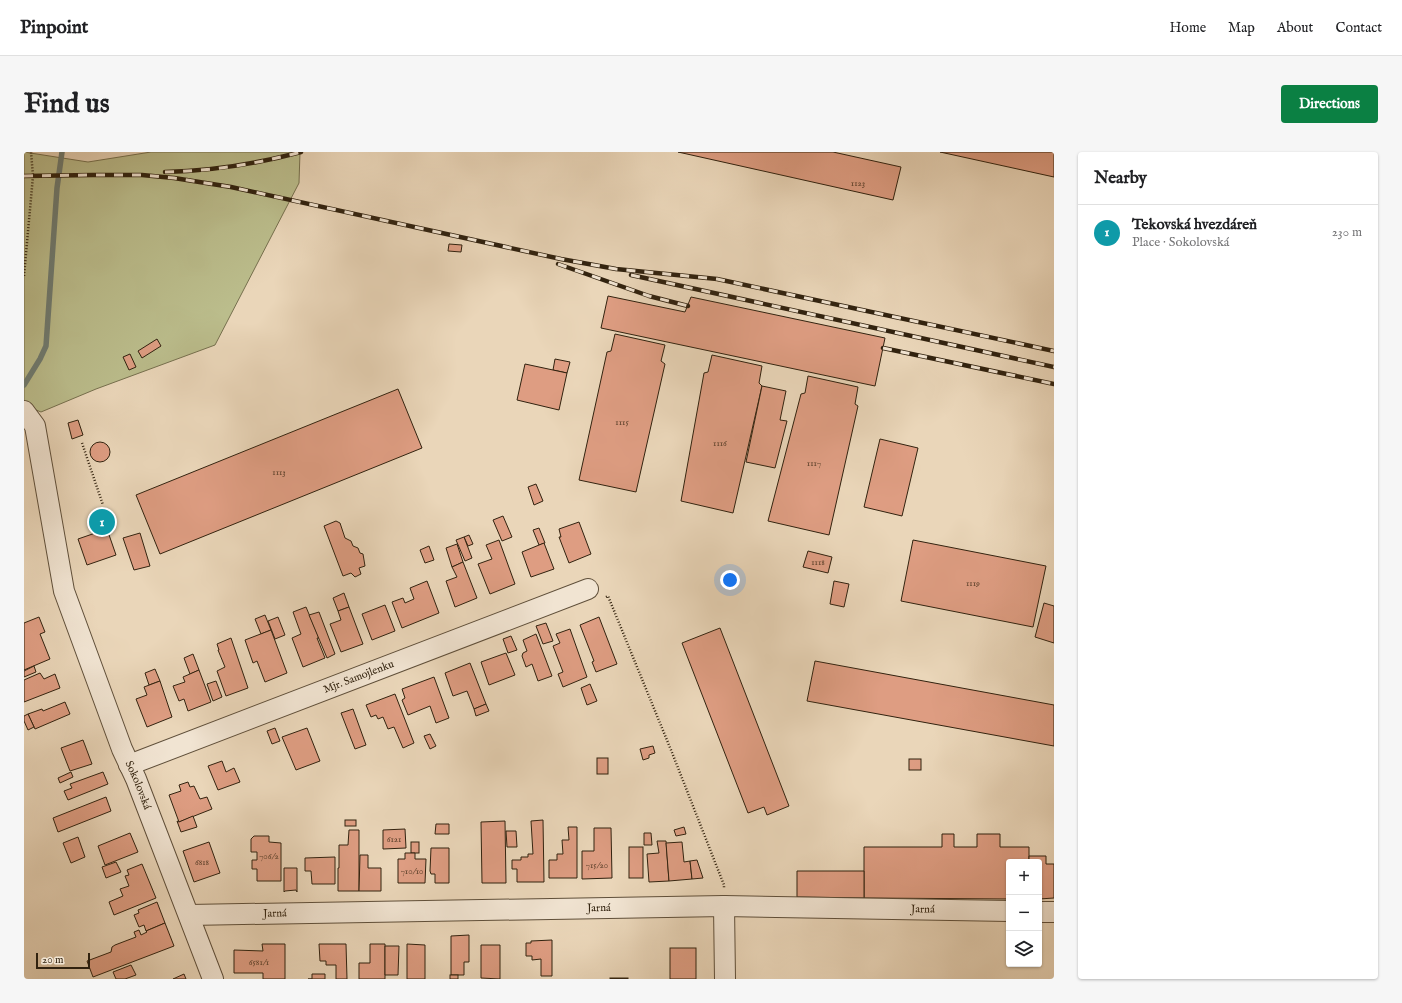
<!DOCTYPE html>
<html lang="en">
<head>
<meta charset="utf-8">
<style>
  :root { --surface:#fff; --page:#f6f6f6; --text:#202124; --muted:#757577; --line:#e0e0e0; --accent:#0b8043 }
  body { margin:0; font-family:"IM FELL English",serif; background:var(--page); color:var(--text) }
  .controls { position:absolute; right:12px; bottom:12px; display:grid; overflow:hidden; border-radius:4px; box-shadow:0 1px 3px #0004 }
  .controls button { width:36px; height:36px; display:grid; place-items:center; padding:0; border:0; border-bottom:1px solid var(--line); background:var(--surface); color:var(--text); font:20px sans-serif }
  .scale { position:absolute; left:12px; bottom:10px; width:54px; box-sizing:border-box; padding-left:4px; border:2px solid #31220f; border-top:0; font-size:11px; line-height:14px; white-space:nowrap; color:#31220f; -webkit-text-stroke:3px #f1e4d2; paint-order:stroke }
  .you { position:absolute; left:706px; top:428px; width:14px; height:14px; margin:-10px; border:3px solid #fff; border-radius:50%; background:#1a73e8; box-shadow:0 0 0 6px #1a73e833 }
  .badge { display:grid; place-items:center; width:26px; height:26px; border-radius:50%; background:var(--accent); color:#fff; font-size:13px; font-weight:700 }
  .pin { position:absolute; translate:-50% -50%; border:2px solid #fff; box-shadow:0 1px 4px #0006 }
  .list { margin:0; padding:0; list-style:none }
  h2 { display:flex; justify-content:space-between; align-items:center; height:52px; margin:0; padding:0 16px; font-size:17px }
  h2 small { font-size:13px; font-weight:400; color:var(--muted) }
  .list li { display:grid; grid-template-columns:26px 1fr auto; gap:12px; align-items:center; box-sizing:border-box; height:56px; padding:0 16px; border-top:1px solid var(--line) }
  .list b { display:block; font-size:15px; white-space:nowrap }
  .list p { margin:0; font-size:13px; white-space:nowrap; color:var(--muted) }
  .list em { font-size:13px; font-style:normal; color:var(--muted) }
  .icon { flex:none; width:22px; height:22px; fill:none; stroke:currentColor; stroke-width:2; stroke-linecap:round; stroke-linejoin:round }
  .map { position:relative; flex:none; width:1030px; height:827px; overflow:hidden; border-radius:4px }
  header { display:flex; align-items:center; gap:24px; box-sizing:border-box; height:56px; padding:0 20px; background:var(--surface); border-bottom:1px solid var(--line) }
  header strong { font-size:19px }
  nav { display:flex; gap:22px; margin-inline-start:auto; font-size:14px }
  .intro { display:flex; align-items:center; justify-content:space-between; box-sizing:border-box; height:96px; padding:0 24px }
  h1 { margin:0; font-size:28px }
  .button { padding:10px 18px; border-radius:4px; background:var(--accent); color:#fff; font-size:14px; font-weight:700 }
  main { display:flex; gap:24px; padding:0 24px }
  aside { flex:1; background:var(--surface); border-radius:4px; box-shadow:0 1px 3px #0004 }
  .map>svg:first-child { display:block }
  .green { fill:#bbbd8c; stroke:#76704e }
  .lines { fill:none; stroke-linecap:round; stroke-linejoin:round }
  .stream { stroke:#6f7c72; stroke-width:5.5 }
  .building { fill:#de9d82; stroke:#31220f }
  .minor-casing { stroke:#5f4f3a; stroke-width:22 }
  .path { stroke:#31220f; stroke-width:2.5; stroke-dasharray:1 2; stroke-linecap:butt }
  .minor { stroke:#f1e4d2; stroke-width:20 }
  .rail-casing { stroke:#31220f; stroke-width:4.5 }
  .rail { stroke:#f1e4d2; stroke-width:3; stroke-dasharray:9; stroke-linecap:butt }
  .labels { text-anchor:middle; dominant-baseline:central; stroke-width:4; stroke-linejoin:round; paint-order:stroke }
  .number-label { font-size:9px; fill:#5c412c }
  .street-label { font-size:11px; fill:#31220f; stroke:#f1e4d2 }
</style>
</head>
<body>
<header>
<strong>Pinpoint</strong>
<nav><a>Home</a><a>Map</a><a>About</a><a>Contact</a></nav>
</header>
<div class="intro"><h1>Find us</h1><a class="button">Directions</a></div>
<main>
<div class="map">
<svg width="1030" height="827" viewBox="0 0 1030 827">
  <rect width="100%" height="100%" fill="#ead6b9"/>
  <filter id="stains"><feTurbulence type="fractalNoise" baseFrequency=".005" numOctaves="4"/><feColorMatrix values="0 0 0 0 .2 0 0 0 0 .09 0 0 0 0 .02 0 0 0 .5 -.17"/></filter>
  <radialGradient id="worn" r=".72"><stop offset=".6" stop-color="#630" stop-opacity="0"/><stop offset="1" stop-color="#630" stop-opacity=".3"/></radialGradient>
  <!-- green -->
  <path class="green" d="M0 0 64 10 127 0H276L275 31 191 193 72 237 17 260 0 253Z"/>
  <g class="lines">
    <!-- stream -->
    <path class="stream" d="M0 233 16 207 22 194 33 36 38 0"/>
  </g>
  <!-- building -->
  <g class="building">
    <path d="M654 0H809L877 15 869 48Z"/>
    <path d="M916 0H1030V25Z"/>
    <path d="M425 92 438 93 437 100 424 99Z"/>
    <path d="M584 144 661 160 667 145 861 186 851 234 577 176Z"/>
    <path d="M591 182 641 193 637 209 641 212 612 340 555 328 583 200 587 199Z"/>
    <path d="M133 187 137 194 118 206 114 199Z"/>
    <path d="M106 202 112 215 105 218 99 205Z"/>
    <path d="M688 203 738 214 735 231 738 234 709 361 657 349 680 221 684 220Z"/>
    <path d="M531 207 546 210 543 221 529 218Z"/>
    <path d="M501 212 543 221 535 258 493 248Z"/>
    <path d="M784 224 834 235 831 252 834 254 805 383 744 369 777 242 781 241Z"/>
    <path d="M738 234 762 239 756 268 763 269 751 316 722 310Z"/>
    <path d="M374 237 398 296 136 402 112 343Z"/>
    <path d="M54 268 59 283 48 287 44 271Z"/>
    <path d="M856 287 894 296 878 364 840 355Z"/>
    <circle cx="76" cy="300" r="10"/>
    <path d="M512 332 519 349 510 353 504 335Z"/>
    <path d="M479 364 488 385 478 389 469 368Z"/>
    <path d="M312 369 316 371 321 386 327 389 329 394 334 396 336 401 339 402 341 414 335 416 337 422 331 425 327 421 319 424 300 374Z"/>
    <path d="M555 370 567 402 545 411 535 385H537L535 377Z"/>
    <path d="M515 376 521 391 515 393 509 378Z"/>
    <path d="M83 377 92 403 63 413 54 387Z"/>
    <path d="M116 381 126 414 110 418 99 386Z"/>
    <path d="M445 383 449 392 444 394 440 385Z"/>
    <path d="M440 385 448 406 441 409 432 388Z"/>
    <path d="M475 388 491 432 466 442 454 412 468 407 462 393Z"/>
    <path d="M889 388 1022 414 1009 475 877 449Z"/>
    <path d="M520 391 530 417 507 425 498 400Z"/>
    <path d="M433 392 439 410 428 415 422 396Z"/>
    <path d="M405 394 410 408 401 411 396 398Z"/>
    <path d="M784 399 808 405 804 421 779 415Z"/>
    <path d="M439 410 453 446 431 455 422 429 433 425 428 415Z"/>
    <path d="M403 429 415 461 378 476 368 450 379 446 381 451 390 447 386 436Z"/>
    <path d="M810 429 825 432 820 455 806 452Z"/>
    <path d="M320 441 325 455 314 459 309 446Z"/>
    <path d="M1020 451 1030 454V491L1011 485Z"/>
    <path d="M361 453 371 479 348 488 338 462Z"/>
    <path d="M282 455 295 486H293L301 506 279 515 268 486 277 482 269 460Z"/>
    <path d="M325 455 339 492 317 500 306 472 317 468 314 459Z"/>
    <path d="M295 460 311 502 303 506 285 463Z"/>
    <path d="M241 463 247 478 237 482 231 467Z"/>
    <path d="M15 465 21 480 16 482 26 507 0 518V471Z"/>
    <path d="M254 465 261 483 251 487 244 469Z"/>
    <path d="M575 465 593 512 572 520 568 510 570 509 556 473Z"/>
    <path d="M522 471 529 489 519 492 512 474Z"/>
    <path d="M696 476 765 654 743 663 740 655 724 661 658 491Z"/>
    <path d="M546 477 563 525 539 535 534 522 539 520 529 494 536 491 532 482Z"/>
    <path d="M247 478 263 521 241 530 233 509 229 511 221 488Z"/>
    <path d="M512 482 528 524 514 529 508 512 502 515 498 504 499 501 503 499 499 488Z"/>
    <path d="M487 484 493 498 484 501 479 487Z"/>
    <path d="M207 486 224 536 202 544 193 519 201 515 194 498H195L193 492Z"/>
    <path d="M482 501 491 523 465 533 457 510Z"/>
    <path d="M169 502 175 518 166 522 160 506Z"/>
    <path d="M791 509 1030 553V594L783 549Z"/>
    <path d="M446 511 462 552 450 557 443 539 429 544 421 521Z"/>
    <path d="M10 514 12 520 0 525V519Z"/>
    <path d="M131 517 136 529 125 533 121 521Z"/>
    <path d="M175 518 187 550 164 559 160 547 155 549 149 534 161 530 159 525Z"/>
    <path d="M16 521 20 527 31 522 36 536 0 550V528Z"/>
    <path d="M410 525 425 566 412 571 406 554 384 563 378 548 381 546 378 537Z"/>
    <path d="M136 529 148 565 123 575 112 547 123 543 120 535Z"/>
    <path d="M192 529 198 545 189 549 183 532Z"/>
    <path d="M566 532 573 549 563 553 557 536Z"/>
    <path d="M371 542 390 591 379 596 370 575 364 577 359 565 354 567 352 563 347 565 342 553Z"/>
    <path d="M41 550 46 562 11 577 4 562 18 557 19 559Z"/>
    <path d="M462 552 465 559 452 564 450 557Z"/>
    <path d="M329 557 342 593 331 597 317 561Z"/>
    <path d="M4 562 10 575 4 578 0 569V564Z"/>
    <path d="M251 576 256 589 248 592 243 579Z"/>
    <path d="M283 576 296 609 272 618 258 585Z"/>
    <path d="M406 582 412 594 406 597 400 584Z"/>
    <path d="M59 588 68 612 46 619 37 596Z"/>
    <path d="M629 594 631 601 625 603V606L619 608 616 597Z"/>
    <rect x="573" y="606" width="11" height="16"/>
    <rect x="885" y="607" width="12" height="11"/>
    <path d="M198 609 202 620 210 616 216 630 194 638 184 614Z"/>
    <path d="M47 620 49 625 36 631 34 626Z"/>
    <path d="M79 620 84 632 44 648 40 639 48 636 46 632Z"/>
    <path d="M164 630 166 635 170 634 176 647 183 645 188 657 155 670 145 643 157 639 155 633Z"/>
    <path d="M82 645 87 659 34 680 29 666Z"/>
    <path d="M169 664 173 675 157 680 153 669 155 670Z"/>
    <rect x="321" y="668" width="11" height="6"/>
    <path d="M519 668 520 730H493V717H488V708H497V705H504V702H509L507 669Z"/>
    <path d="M481 669 482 731H458L457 670Z"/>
    <path d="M412 672H425V682H411Z"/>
    <path d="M544 675H553V726H525V708H533V702H539L538 688H545Z"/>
    <path d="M660 675 662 682 652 684 650 678Z"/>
    <path d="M570 676H587L588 726 558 727V699H570Z"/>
    <path d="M381 677 382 696 359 697V678Z"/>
    <path d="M325 678H335V739H314V716H315V693H324Z"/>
    <path d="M482 679H492L493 695H483Z"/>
    <path d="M106 681 114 700 81 713 74 694Z"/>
    <path d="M620 681H627L628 693H620Z"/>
    <path d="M918 682H930V695H953V682H976V695H1005V710H985V747L840 746V695H918Z"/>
    <path d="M230 684H245V690L257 691V729H233V717H228V708H233V700H227V687Z"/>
    <path d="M54 685 61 705 47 711 39 691Z"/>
    <path d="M633 689H642L645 729 625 730 623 702 635 701Z"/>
    <path d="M185 690 196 721 170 730 159 699Z"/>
    <rect x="387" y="690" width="8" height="11"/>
    <path d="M658 690 660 710 666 709 668 727 645 729 642 691Z"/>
    <rect x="605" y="695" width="14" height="31"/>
    <path d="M407 696H425V731H411V722H407L406 719Z"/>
    <path d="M381 701H391V707H402L401 731H374V707H381Z"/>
    <path d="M336 703H344V716H357V739H335Z"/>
    <path d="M1005 704H1022V712H1030V746L1015 747V710H1005Z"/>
    <path d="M311 705V732H288L287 719H281V706Z"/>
    <path d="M673 708 679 726 668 727 666 709Z"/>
    <path d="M92 710 97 720 82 726 78 715Z"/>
    <path d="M118 712 132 746 90 763 85 750 99 744 96 737 105 734 101 724 105 723 103 718Z"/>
    <path d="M260 716H273V740L272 738 261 739 260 740Z"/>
    <path d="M773 719H840V746L773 745Z"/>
    <path d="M133 750 141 771 122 779 120 773 115 775 110 763 115 761 114 758Z"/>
    <path d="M141 771 150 794 69 825 63 809 87 800 88 795 91 793 112 785 110 780 115 778 117 783 123 780 122 779Z"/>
    <path d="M445 783V810H440V823H427V784Z"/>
    <path d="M528 788V824H517V807L508 808V804H502V791H507V789Z"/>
    <path d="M238 792H261V827H239V821H210V798L239 799Z"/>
    <path d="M295 792H322L323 827H312V813H302V809H296Z"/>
    <path d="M346 792H361V827H335V811H346Z"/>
    <path d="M383 792 401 793V827H383Z"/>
    <path d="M457 793H476V827L457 826Z"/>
    <path d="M361 794H375L374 823H361Z"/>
    <rect x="646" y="796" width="26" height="31"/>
    <path d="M107 813 112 823 101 827H92L89 820Z"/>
    <path d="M160 822 162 827H149Z"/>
    <path d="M288 822H301V827H284H288Z"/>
    <rect x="426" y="823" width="8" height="4"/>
    <rect x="586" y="826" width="18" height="1"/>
  </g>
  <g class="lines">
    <!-- minor casing -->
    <g class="minor-casing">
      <g id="minor">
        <path id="s1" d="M0 259 11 274 40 439 98 597 112 627 189 827"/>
        <path id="s2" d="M105 613 564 437"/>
        <path d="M700 754 701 827"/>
        <path d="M1015 760H1030"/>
        <path id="s3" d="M165 763 700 754 985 759"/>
      </g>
    </g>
    <!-- path -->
    <g class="path">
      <path d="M0 124 9 24 7 0"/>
      <path d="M58 291 79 353"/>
      <path d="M582 445 584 444 647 598 700 733V736"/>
    </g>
    <!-- minor -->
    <use href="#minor" class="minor"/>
    <!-- rail casing -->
    <g class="rail-casing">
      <g id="rail">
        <path d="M141 20C188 19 232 12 277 0"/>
        <path d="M0 24 69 23H118L150 26 207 35 537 107 592 117 693 127 1030 199"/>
        <path d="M534 112 625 144 664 154"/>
        <path d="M607 123 1030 215"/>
        <path d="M859 196 1030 232"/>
      </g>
    </g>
    <!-- rail -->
    <use href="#rail" class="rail"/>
  </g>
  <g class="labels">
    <!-- number labels -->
    <g class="number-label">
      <text x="834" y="31">1123</text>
      <text x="598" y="270">1115</text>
      <text x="696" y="291">1116</text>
      <text x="790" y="311">1117</text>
      <text x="255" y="320">1113</text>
      <text x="794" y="410">1118</text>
      <text x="949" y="431">1119</text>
      <text x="370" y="687">6121</text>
      <text x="245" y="704">706/2</text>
      <text x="178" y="710">6818</text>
      <text x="573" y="713">715/20</text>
      <text x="388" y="719">710/10</text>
      <text x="235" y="810">6581/1</text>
    </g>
    <!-- street labels -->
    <g class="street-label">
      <text stroke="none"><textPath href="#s2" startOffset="246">Mjr. Samojlenku</textPath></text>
      <text stroke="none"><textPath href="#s1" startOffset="394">Sokolovská</textPath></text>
      <text stroke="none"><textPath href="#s3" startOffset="410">Jarná</textPath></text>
      <text stroke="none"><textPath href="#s3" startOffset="734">Jarná</textPath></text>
      <text stroke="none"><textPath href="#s3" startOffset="86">Jarná</textPath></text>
    </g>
  </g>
  <rect width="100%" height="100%" filter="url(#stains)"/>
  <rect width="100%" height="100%" fill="url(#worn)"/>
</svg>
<div class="controls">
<button>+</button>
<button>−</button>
<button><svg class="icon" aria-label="layers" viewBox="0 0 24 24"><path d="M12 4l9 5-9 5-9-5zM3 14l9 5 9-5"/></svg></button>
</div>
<div class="scale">20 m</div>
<div class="you"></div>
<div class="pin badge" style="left:78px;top:370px;background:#0f9aa8">1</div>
</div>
<aside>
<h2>Nearby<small></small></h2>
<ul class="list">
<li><span class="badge" style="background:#0f9aa8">1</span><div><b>Tekovská hvezdáreň</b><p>Place · Sokolovská</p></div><em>230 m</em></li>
</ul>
</aside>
</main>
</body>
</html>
